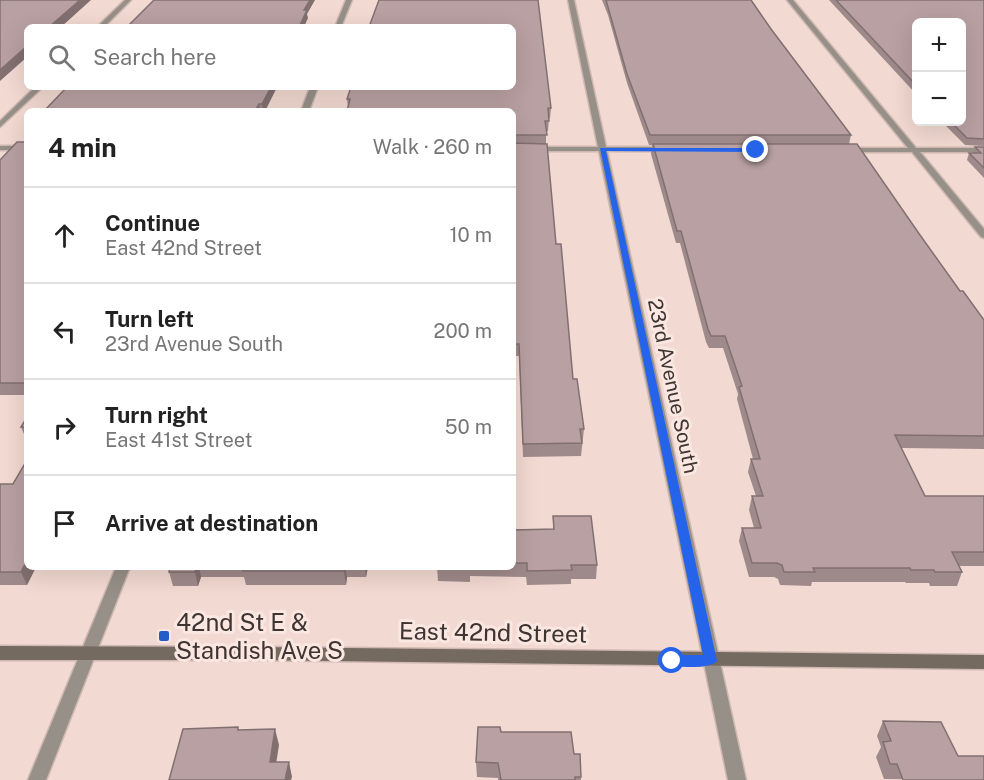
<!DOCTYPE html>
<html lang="en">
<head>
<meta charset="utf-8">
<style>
  :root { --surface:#fff; --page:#f6f6f6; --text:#222; --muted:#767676; --line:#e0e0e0 }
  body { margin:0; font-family:"Public Sans",sans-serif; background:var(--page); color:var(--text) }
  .controls { position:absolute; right:18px; top:18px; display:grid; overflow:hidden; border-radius:9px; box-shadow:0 6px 24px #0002 }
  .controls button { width:54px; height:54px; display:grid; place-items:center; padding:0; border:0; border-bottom:2px solid var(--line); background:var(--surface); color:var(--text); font:30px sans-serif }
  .stop { position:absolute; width:18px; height:18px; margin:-14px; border:4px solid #2563eb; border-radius:50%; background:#fff }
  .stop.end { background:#2563eb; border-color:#fff; box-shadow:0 2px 6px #0008 }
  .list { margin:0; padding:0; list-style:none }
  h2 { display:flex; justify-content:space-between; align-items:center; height:78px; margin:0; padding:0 24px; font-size:26px }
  h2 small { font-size:20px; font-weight:400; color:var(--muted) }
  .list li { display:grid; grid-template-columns:39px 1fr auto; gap:18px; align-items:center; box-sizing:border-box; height:96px; padding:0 24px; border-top:2px solid var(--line) }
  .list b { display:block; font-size:22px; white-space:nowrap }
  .list p { margin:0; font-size:20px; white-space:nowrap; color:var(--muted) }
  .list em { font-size:20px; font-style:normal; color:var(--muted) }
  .icon { flex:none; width:33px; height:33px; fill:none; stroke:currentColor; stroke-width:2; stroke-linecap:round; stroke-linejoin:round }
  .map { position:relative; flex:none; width:984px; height:780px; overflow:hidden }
  .search { position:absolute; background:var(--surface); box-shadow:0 6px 24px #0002; left:24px; top:24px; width:492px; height:66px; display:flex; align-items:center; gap:15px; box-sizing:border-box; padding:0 21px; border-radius:9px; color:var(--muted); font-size:22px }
  .panel { position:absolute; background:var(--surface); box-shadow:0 6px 24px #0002; left:24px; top:108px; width:492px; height:462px; border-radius:9px }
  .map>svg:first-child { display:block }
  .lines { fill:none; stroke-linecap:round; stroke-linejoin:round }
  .street-casing { stroke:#ceb8b1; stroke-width:3 }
  .secondary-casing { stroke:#ceb8b1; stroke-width:3 }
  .street { fill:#979089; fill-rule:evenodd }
  .secondary { fill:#756a60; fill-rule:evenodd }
  .wall { fill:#9f8a8b }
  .shaded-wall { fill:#827071 }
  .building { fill:#b9a0a2; stroke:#827071; stroke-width:1.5 }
  .route { fill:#2563eb }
  .poi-dot { fill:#235dca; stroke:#fbe7e1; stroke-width:2 }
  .labels { text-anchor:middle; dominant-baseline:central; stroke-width:6; stroke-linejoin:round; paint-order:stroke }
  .street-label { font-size:20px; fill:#3e3431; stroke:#fbe7e1 }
  .near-poi-label { font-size:24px; fill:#3e3431; stroke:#fbe7e1; text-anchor:start }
  .near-street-label { font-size:24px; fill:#3e3431; stroke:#fbe7e1 }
</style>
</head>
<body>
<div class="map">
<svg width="984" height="780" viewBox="0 0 984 780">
  <rect width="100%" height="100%" fill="#f2d9d1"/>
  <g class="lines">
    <!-- street casing -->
    <g class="street-casing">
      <g id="street">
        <path d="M125 0H131L104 27H97Z"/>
        <path d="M346 0H352L341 27H335Z"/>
        <path d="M568 0H574L606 147H668L672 149 668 151H607L746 780H728L599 151H513V147H598Z"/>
        <path d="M787 0H793L916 148H984V152H920L984 229V238L981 237 912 152H844L843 150 847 148H908Z"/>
        <path d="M35 87H43L0 127V121Z"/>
        <path d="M310 87H318L309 111H301Z"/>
        <rect x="0" y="146" width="27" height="4"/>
        <path d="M116 567H130L46 780H28Z"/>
      </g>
    </g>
    <!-- secondary casing -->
    <g class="secondary-casing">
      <path id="secondary" d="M0 646 246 647 984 655V669L246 660H0Z"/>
    </g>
    <!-- street -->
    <use href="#street" class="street"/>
    <!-- secondary -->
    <use href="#secondary" class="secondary"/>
  </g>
  <!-- wall -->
  <g class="wall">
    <path d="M602 0H751L771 29 851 135 849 144 920 235 960 291 984 320V449L901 448 925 496H984V566H959L962 572 957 586H930L929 583H906L905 582H812L811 586 780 585 778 579 774 577H749L739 541 742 528H754L749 510 752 496H756L748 472 751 459H753L737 399 738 394 723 348H709L706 342 680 243H676L651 154 652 145H649L627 83 608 15Z"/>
    <path d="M829 0H984V146L965 145 942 122H962L916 22V94Z"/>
    <path d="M277 87 265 111H44Z"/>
    <path d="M347 99 551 108 550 118H549L548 131H546V144L556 244 573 379 584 429 581 456 523 457 519 356H513V111L348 107Z"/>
    <path d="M27 132V395H0V160L26 142Z"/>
    <path d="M975 147H984V178L967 160 969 153H973Z"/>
    <path d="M27 417V439H26L21 427Z"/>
    <path d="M0 484H13L27 567H36L27 585H0Z"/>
    <path d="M553 516 597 565 596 579H571V584L527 585 526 577 470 576V582L438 581 437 567H513V530L553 529Z"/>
    <path d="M170 567H368L366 577H347L346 585H246L244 577H201L198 586H173L169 572Z"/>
    <path d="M883 721 958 756 984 780 884 779 876 757 881 747 877 736Z"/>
    <path d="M501 732 574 754 581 777V780H498V778L477 777 476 762Z"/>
  </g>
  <!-- shaded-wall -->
  <g class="shaded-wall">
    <path d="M80 0H91L61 27H49Z"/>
    <path d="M310 0H315L307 14 308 18 304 27H299L304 10Z"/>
    <path d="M27 46V57L0 81V70Z"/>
    <path d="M271 87H277L265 111H263L262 104Z"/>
    <path d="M259 104 260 111H255Z"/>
    <path d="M27 560V567H36L27 585 21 572Z"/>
    <path d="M196 567H199L201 577 198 586 195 572Z"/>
    <path d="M344 567H345L347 577 346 585 344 571Z"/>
    <path d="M365 567H368L366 577Z"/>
    <path d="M275 729 279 745 274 777 270 762Z"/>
    <path d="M289 762 292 777 291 780H285Z"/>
  </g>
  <!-- building -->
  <g class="building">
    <path d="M0 0H80L49 27H27V46L0 70Z"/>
    <path d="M154 0H310L304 10H307L299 27H127Z"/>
    <path d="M379 0H538L551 108H548L549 121H545L547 135H513V111H347L350 99H347L351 87H513V27H369Z"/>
    <path d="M606 0H751L771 29 851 135H650L627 74Z"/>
    <path d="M836 0H984V139L967 138 951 122H962V22H916V85Z"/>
    <path d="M67 87H271L262 104H259L255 111H44Z"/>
    <path d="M27 132V383H0V160L17 142H26L25 134Z"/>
    <path d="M513 143 547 144 556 244H561L573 379H577L584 429H580L582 443 523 444 519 344H513Z"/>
    <path d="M653 144H857L920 235 960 291H963L984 320V436L895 435 925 496H984V552H952L962 572H935L934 570H911L910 568H813L815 572H784L782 565 777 563H752L742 528H761L752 496H763L751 459H760L739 387 742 386 725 336H711L708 329 681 231H677Z"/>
    <path d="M975 147H984V168L969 153H981Z"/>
    <path d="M27 417V427H21Z"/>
    <path d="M27 460V560L21 572H0V484H13Z"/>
    <path d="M553 516H591L597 565H571L572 570 527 571V563H513V530L554 529Z"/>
    <path d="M170 567H196L195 572H169Z"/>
    <path d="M244 567H344V571H243Z"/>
    <path d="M883 721 941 722 958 756H984V780H903L897 764H890L883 742 891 741Z"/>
    <path d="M238 727V730L275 729 270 762H289L285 780H169L183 729Z"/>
    <path d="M478 727H500L501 732H571L574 754H580L581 777H575V780H501L498 763 476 762Z"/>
  </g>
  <!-- route -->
  <path class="route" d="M600 148H756L759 150 756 152 606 151 717 661C712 669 671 669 665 661L672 655H703Z"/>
  <!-- markers -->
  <rect class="poi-dot" x="158" y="630" width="12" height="12" rx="3"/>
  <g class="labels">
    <!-- street labels -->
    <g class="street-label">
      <text transform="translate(673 386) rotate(78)">23rd Avenue South</text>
    </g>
    <!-- near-poi labels -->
    <g class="near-poi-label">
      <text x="176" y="622">42nd St E &amp;<tspan x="176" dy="28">Standish Ave S</tspan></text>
    </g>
    <!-- near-street labels -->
    <g class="near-street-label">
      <text transform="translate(493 632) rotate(1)">East 42nd Street</text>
    </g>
  </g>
</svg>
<div class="controls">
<button>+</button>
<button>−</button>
</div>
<div class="stop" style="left:672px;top:661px"></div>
<div class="stop end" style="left:756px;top:150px"></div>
<div class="search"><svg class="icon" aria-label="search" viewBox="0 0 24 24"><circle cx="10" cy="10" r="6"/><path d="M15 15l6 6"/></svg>Search here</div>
<section class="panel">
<h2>4 min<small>Walk · 260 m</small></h2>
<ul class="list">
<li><svg class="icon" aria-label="ahead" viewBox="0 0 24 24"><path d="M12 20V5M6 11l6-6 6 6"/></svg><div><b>Continue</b><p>East 42nd Street</p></div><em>10 m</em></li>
<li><svg class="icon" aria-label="left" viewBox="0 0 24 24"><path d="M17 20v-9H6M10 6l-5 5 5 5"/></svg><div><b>Turn left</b><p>23rd Avenue South</p></div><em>200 m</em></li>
<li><svg class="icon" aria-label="right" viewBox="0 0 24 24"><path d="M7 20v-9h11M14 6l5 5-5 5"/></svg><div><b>Turn right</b><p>East 41st Street</p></div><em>50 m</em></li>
<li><svg class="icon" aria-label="arrive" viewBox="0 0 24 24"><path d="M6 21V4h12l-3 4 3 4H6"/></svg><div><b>Arrive at destination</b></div></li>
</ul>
</section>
</div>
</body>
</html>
